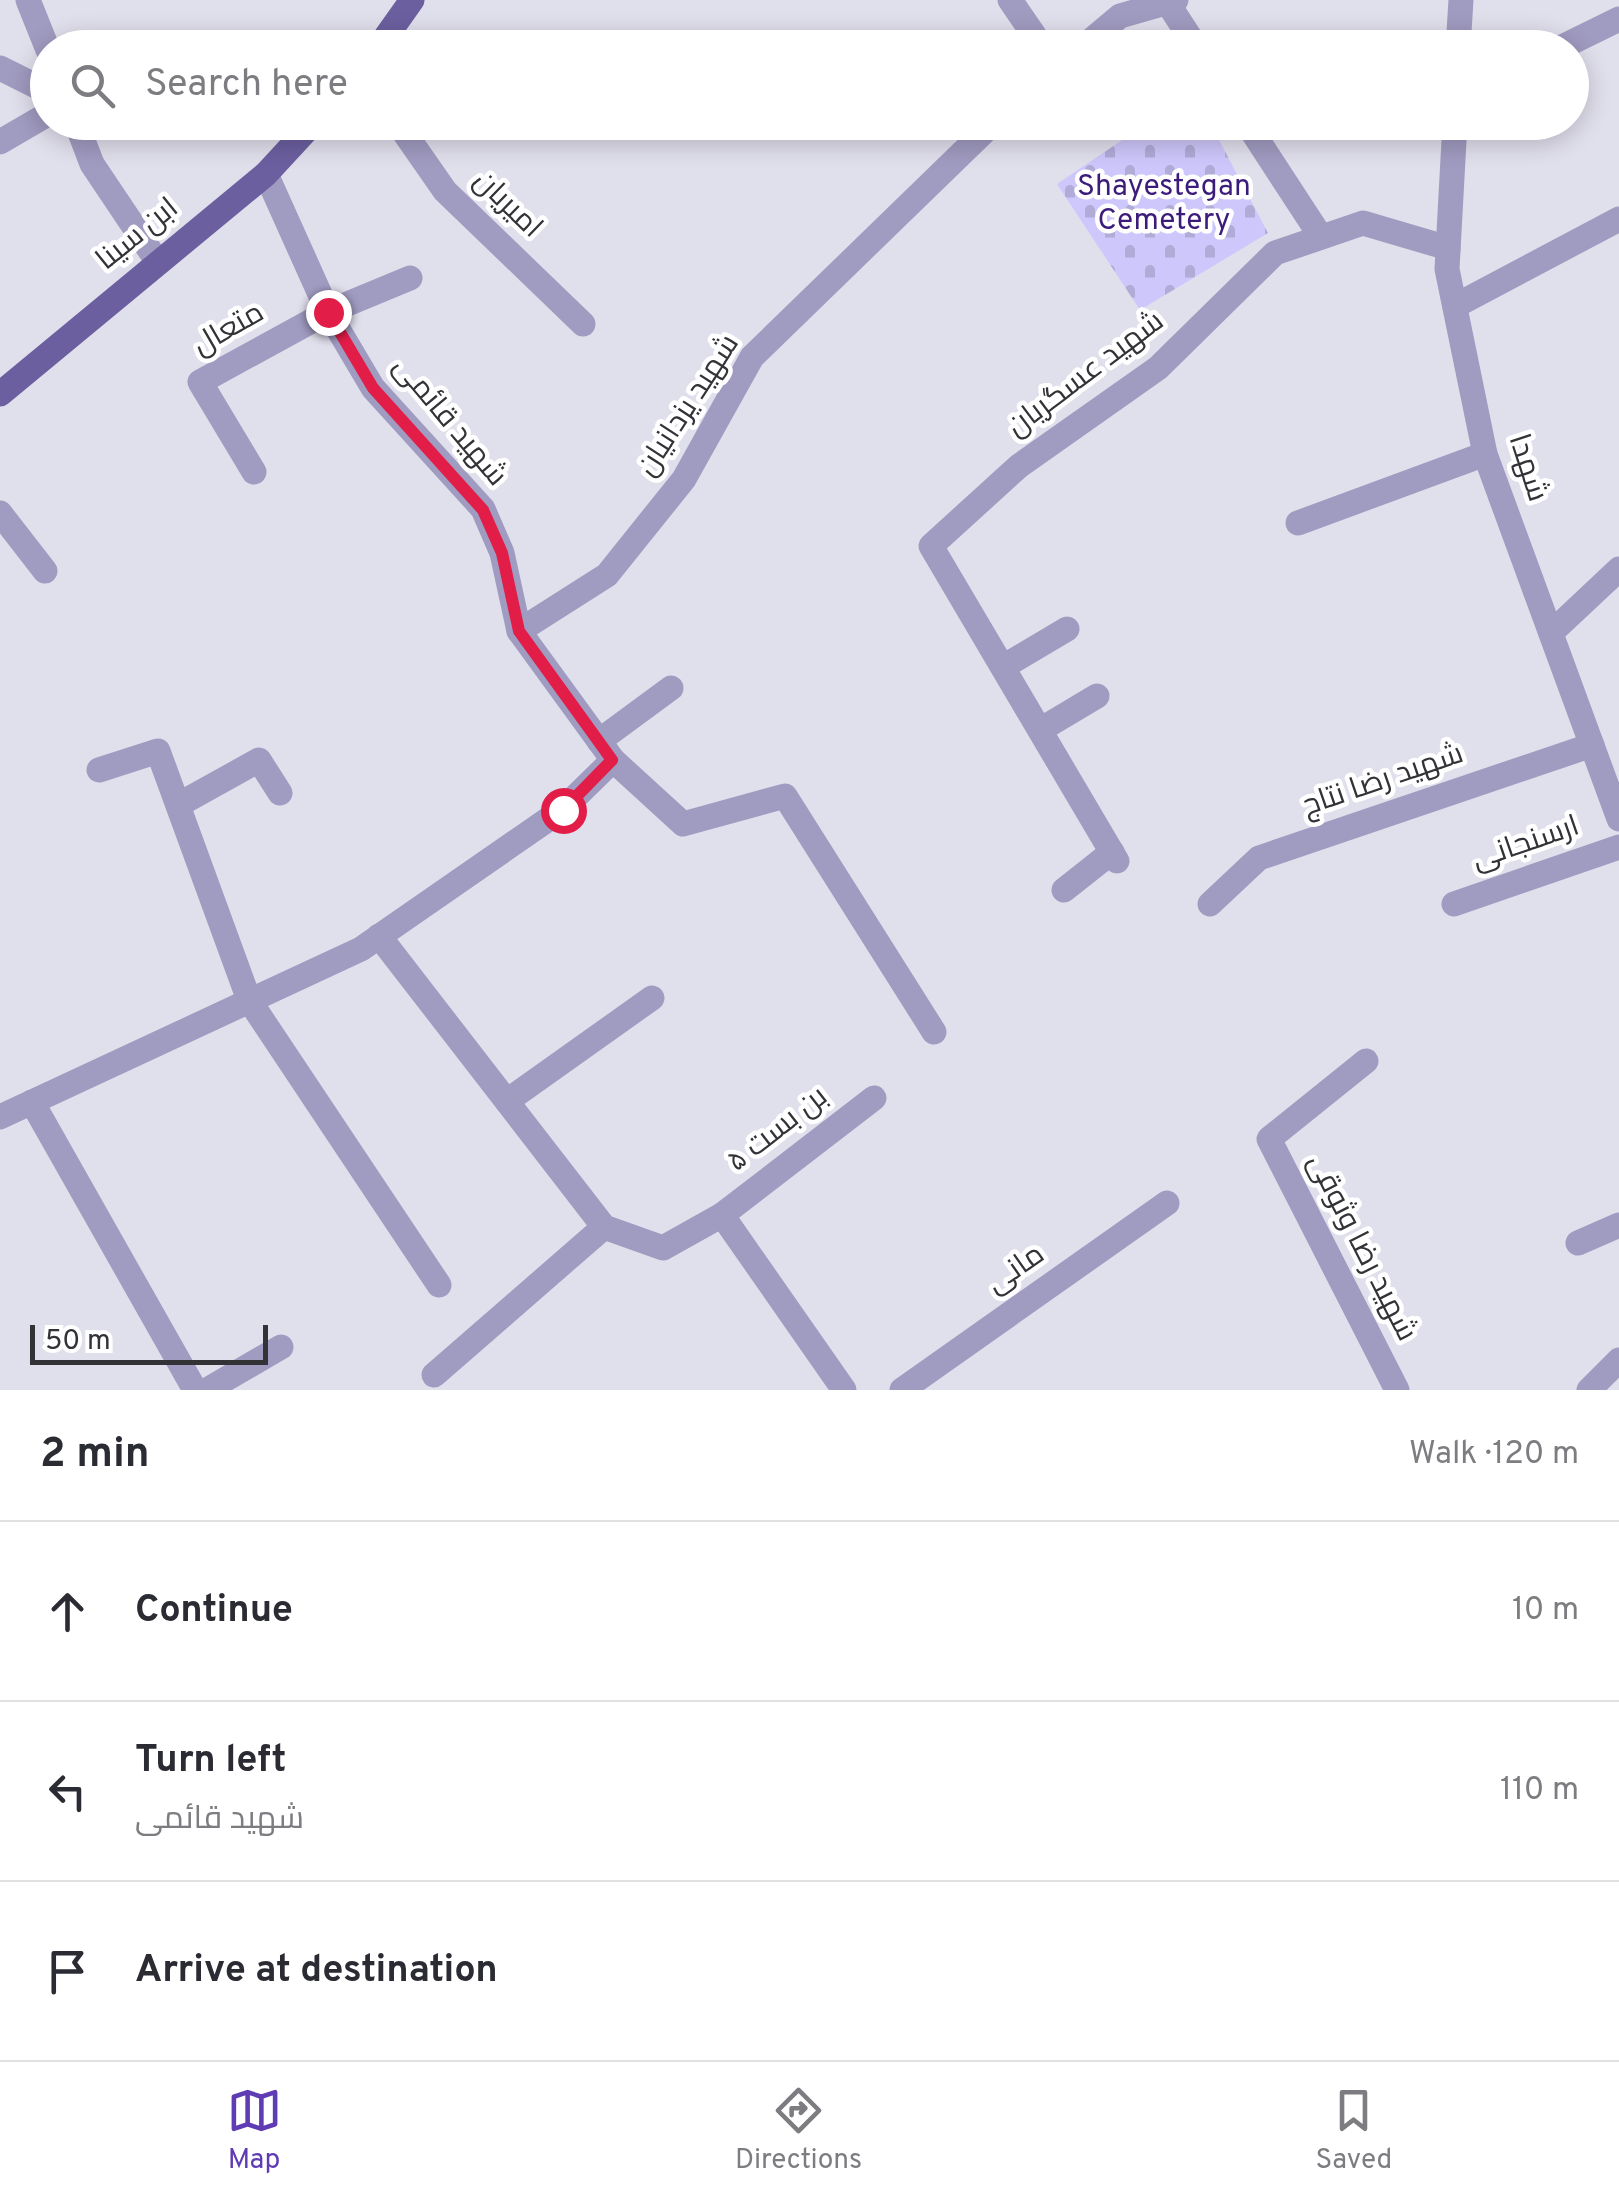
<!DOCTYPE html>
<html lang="en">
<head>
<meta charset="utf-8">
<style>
  :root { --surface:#fff; --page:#f7f7f7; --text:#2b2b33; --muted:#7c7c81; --line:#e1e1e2; --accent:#5f3cb4 }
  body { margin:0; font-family:Overpass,Cairo,sans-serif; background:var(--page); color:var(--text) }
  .scale { position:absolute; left:30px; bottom:25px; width:238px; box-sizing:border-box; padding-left:10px; border:5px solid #323237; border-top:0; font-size:28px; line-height:35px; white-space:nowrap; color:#323237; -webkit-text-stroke:8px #fff; paint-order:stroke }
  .stop { position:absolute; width:30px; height:30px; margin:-22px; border:8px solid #e11d48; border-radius:50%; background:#fff }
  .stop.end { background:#e11d48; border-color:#fff; box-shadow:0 2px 10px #0008 }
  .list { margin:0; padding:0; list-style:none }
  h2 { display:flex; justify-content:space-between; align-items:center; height:130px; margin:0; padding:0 40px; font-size:42px }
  h2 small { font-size:32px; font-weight:400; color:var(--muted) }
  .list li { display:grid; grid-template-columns:65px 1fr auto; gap:30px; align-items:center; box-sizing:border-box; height:180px; padding:0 40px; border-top:2px solid var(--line) }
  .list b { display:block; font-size:38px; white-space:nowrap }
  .list p { margin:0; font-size:32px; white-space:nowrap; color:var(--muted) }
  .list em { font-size:32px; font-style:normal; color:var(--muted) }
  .icon { flex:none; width:55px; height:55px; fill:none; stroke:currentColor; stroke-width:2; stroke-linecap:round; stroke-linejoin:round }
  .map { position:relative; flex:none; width:1619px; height:1390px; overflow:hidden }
  .search { position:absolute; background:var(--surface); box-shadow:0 5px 25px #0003; left:30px; right:30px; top:30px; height:110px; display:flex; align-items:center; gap:25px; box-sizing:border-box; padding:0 35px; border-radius:55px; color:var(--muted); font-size:38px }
  .sheet { height:670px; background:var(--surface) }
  nav { display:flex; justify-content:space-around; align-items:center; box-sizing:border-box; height:140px; border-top:2px solid var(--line); background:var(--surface); font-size:28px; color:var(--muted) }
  nav a { display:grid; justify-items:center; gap:5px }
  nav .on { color:var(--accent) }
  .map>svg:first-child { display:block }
  .cemetery { fill:url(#cemetery-stones) }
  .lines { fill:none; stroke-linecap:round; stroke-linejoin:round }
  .minor { stroke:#a09bc0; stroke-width:25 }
  .major { stroke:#6c5fa0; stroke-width:25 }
  .route { stroke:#e11d48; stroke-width:12 }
  .labels { text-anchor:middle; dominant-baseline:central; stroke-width:9; stroke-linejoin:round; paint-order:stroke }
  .park-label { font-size:30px; fill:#3c1c7b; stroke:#fff }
  .street-label { font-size:30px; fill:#323237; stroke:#fff }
</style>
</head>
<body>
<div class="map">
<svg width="1619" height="1390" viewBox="0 0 1619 1390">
  <defs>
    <pattern id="cemetery-stones" width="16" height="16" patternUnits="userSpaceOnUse" patternTransform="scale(2.5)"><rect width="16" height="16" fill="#cec7fb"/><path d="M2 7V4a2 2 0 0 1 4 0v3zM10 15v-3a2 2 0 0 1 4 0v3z" fill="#b1abd8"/></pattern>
  </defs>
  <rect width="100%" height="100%" fill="#e0dfec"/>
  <!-- cemetery -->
  <path class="cemetery" d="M1149 122 1210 123 1268 233 1140 310 1057 184Z"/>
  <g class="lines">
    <!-- minor -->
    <g class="minor">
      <path d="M28 0 48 50"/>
      <path d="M1010 0 1043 48"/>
      <path d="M1167 2 1197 48"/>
      <path d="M1082 48 1120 16 1176 0"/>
      <path d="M1458 48 1461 0"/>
      <path d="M1560 48 1619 19"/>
      <path d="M0 68 48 92"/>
      <path d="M76 122 92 164 157 261"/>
      <path d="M397 122 445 191 583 324"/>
      <path d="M1246 122 1321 237"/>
      <path d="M1455 122 1447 269 1485 454 1619 819"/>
      <path d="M0 142 48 114"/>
      <path d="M266 174 328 312 373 388 483 509 502 553 519 631 613 760 683 824 785 796 934 1032"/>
      <path d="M1455 306 1619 219"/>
      <path d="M254 472 200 382 328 312 410 278"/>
      <path d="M0 513 45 571"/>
      <path d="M1298 523 1485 454"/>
      <path d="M519 631 607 575 684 479 752 357 994 122"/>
      <path d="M1551 633 1619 569"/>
      <path d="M1003 667 1067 629"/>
      <path d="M1040 730 1097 696"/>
      <path d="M599 741 671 688"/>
      <path d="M99 770 158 751 249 1000 439 1285"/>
      <path d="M178 805 259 760 280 793"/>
      <path d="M1117 861 931 546 1019 466 1158 368 1275 253 1363 223 1448 248"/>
      <path d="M1064 890 1112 852"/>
      <path d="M1210 904 1259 858 1592 745"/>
      <path d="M1454 904 1619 847"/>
      <path d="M379 936 604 1227 663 1248 722 1215 874 1098"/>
      <path d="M1366 1061 1269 1139 1397 1390"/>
      <path d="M507 1101 652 998"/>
      <path d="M32 1102 195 1390"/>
      <path d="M0 1117 361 949 563 809 613 760"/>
      <path d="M722 1215 844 1390"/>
      <path d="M1578 1243 1619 1225"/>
      <path d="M434 1375 604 1227"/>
      <path d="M207 1390 281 1347"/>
      <path d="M902 1390 1167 1203"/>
      <path d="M1589 1390 1619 1360"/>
    </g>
    <!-- major -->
    <g class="major">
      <path d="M378 48 412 0"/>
      <path d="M0 394 266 174 314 122"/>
    </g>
  </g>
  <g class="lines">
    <!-- route -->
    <path class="route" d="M328 312 373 388 483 510 502 553 519 631 612 760 563 810"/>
  </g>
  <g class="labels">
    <!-- park labels -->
    <g class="park-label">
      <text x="1164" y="187">Shayestegan<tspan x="1164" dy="34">Cemetery</tspan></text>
    </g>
    <!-- street labels -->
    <g class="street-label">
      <text transform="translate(507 205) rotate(44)">امیریان</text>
      <text transform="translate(138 235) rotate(-39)">ابن سینا</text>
      <text transform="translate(229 330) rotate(-30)">متعال</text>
      <text transform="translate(1086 375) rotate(-37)">شهید عسگریان</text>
      <text transform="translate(689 406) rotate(-57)">شهید یزدانیان</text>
      <text transform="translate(449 422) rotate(50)">شهید قائمی</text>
      <text transform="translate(1527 468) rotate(72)">شهدا</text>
      <text transform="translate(1383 781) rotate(-19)">شهید رضا نتاج</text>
      <text transform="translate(1526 844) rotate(-19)">ارسنجانی</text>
      <text transform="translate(778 1130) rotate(-38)">بن بست ۵</text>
      <text transform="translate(1361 1248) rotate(63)">شهید رضا وثوقی</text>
      <text transform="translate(1016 1270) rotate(-35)">مانی</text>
    </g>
  </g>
</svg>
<div class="scale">50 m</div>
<div class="stop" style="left:563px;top:810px"></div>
<div class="stop end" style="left:328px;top:312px"></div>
<div class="search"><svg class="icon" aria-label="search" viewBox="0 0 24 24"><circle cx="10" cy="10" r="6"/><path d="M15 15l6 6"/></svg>Search here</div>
</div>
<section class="sheet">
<h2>2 min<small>Walk · 120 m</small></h2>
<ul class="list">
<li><svg class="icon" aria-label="ahead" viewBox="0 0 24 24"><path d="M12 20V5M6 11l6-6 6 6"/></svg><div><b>Continue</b></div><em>10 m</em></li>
<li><svg class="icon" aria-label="left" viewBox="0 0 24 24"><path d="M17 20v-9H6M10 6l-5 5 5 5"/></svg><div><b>Turn left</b><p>شهید قائمی</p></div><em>110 m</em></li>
<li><svg class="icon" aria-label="arrive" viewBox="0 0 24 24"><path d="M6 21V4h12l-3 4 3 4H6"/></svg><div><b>Arrive at destination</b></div></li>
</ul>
</section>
<nav>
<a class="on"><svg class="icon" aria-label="map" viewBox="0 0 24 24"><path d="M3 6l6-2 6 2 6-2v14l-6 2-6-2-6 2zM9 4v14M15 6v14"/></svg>Map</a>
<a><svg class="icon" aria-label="directions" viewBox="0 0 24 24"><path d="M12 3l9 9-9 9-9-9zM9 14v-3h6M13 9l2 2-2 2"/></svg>Directions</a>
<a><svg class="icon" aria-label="saved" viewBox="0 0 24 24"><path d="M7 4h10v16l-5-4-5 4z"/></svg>Saved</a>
</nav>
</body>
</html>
